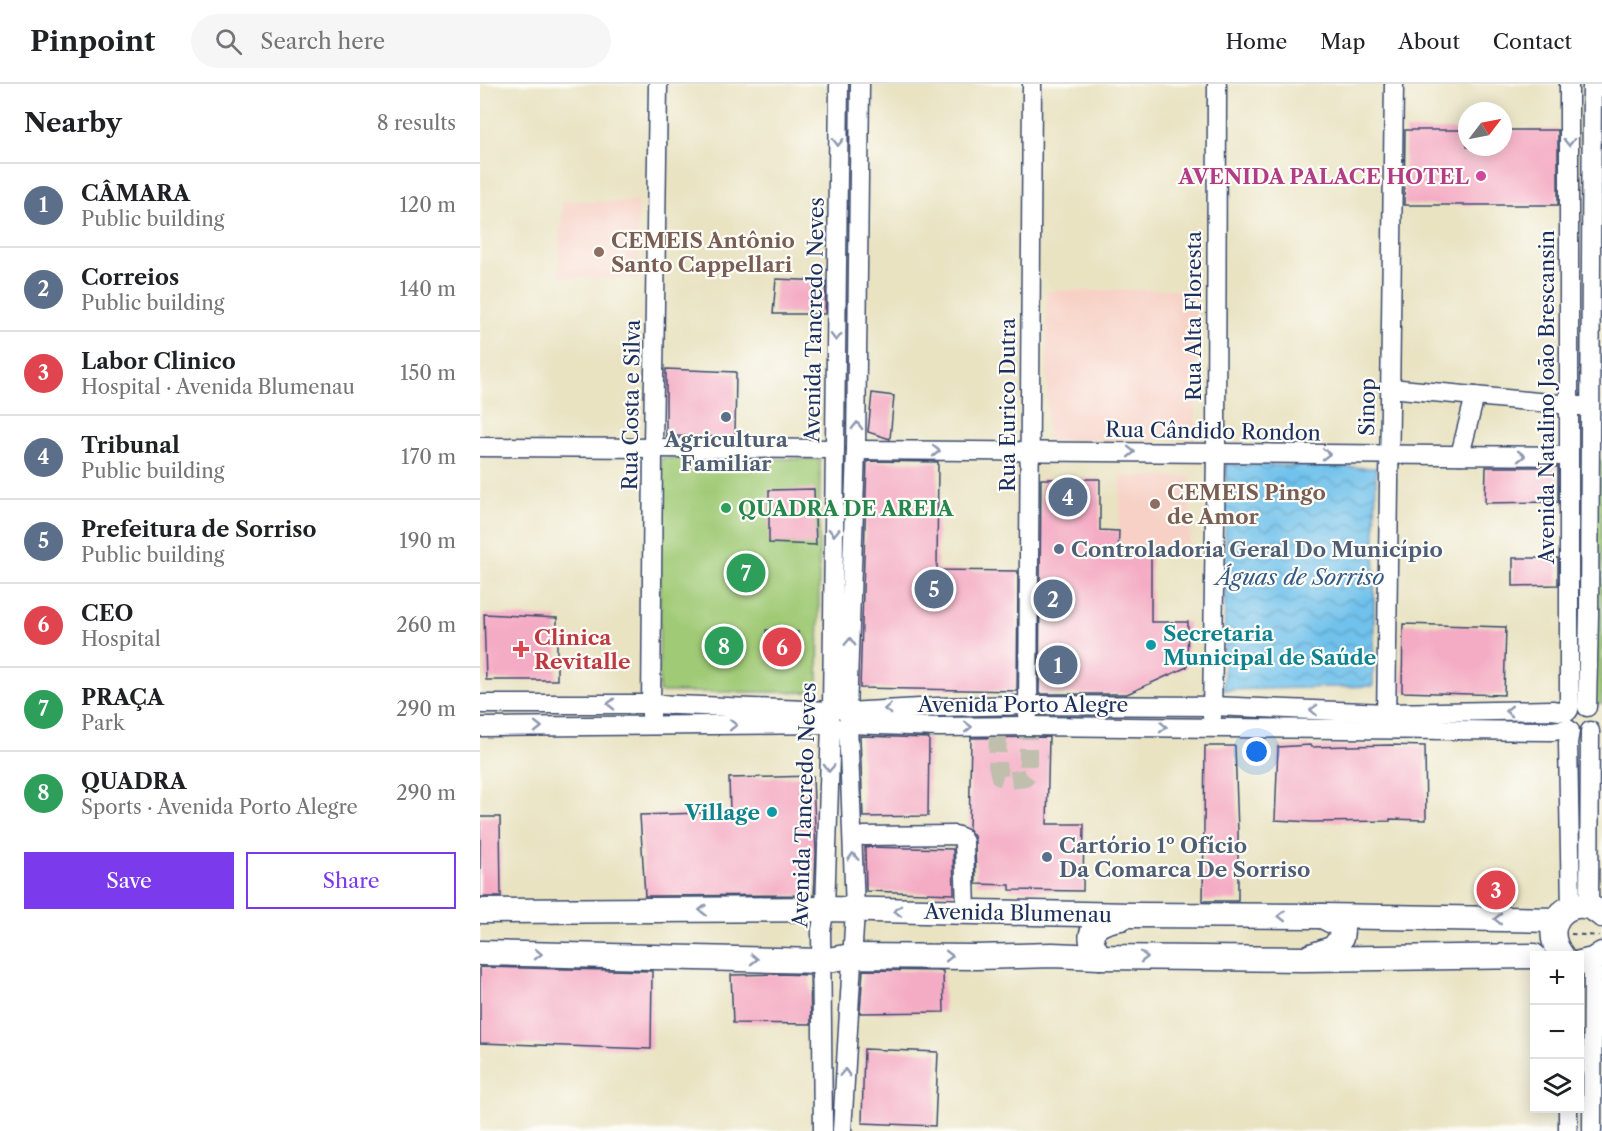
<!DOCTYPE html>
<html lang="en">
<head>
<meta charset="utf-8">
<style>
  :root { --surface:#fff; --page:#f6f6f6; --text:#202124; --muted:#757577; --line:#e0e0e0; --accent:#7c3aed }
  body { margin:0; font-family:"Libre Caslon Text",serif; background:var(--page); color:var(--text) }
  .controls { position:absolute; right:18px; bottom:18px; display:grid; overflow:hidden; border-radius:0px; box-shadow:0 3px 15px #0003 }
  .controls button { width:54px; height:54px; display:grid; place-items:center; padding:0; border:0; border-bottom:2px solid var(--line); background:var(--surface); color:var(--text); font:30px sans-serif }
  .compass { position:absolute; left:978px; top:18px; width:54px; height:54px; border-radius:50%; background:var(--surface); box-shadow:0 3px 15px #0003; rotate:58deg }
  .you { position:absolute; left:777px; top:668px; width:21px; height:21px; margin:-15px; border:4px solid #fff; border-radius:50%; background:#1a73e8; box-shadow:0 0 0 9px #1a73e833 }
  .badge { display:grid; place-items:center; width:39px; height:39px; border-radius:50%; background:var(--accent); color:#fff; font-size:20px; font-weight:700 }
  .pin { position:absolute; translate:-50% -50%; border:3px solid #fff; box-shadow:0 2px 6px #0006 }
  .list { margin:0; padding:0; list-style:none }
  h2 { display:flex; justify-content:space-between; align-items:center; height:78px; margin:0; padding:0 24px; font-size:26px }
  h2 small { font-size:20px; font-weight:400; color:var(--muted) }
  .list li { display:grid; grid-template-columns:39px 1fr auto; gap:18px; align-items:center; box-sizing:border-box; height:84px; padding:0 24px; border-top:2px solid var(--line) }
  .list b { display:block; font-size:22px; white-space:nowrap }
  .list p { margin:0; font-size:20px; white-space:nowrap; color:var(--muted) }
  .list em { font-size:20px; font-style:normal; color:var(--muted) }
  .actions { display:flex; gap:12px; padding:18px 24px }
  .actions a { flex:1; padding:14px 0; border:2px solid var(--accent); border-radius:0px; text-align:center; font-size:21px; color:var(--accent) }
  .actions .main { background:var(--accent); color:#fff }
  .icon { flex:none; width:33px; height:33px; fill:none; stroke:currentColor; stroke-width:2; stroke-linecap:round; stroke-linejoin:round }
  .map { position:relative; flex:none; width:1122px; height:1047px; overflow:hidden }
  header { display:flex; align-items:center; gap:36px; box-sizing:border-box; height:84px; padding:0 30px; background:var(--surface); border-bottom:2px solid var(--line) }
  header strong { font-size:28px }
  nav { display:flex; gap:33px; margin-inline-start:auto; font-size:21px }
  .search { width:420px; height:54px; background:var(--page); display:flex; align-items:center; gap:15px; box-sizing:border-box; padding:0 21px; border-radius:33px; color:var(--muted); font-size:22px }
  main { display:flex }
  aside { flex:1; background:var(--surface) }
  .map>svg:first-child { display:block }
  .built { fill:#f7d1c6 }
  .park { fill:#a0ca76; stroke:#5e7c6a; stroke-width:1.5 }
  .water { fill:url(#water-waves); stroke:#4578a4; stroke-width:1.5 }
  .building { fill:#f4acc4 }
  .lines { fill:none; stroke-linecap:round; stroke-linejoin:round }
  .minor-tunnel { stroke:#c0bfae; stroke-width:18; stroke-dasharray:18 9; stroke-linecap:butt }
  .minor-casing { stroke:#3a4a6d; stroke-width:21 }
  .major-casing { stroke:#3a4a6d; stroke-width:27 }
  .path { stroke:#3a4a6d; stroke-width:2; stroke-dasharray:4.5 4.5; stroke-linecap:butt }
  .minor { stroke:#fff; stroke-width:18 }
  .major { stroke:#fff; stroke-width:24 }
  .oneway { stroke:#8d97ae }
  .hotel-dot { fill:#d1479c; stroke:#fdfcf7; stroke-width:2 }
  .education-dot { fill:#8d6e63; stroke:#fdfcf7; stroke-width:2 }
  .service-dot { fill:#5c6f8a; stroke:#fdfcf7; stroke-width:2 }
  .leisure-dot { fill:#2e9e5b; stroke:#fdfcf7; stroke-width:2 }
  .culture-dot { fill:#0f9aa8; stroke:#fdfcf7; stroke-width:2 }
  .health-dot { fill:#e0444e; stroke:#fdfcf7; stroke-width:2 }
  .labels { text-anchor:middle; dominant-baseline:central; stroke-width:4.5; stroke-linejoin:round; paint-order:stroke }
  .hotel-label { font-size:21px; font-weight:bold; fill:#b23c85; stroke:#fdfcf7; text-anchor:end }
  .education-label { font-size:21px; font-weight:bold; fill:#785e54; stroke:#fdfcf7; text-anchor:start }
  .street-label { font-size:21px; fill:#1b2f5e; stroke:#fdfcf7 }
  .service-label { font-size:21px; font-weight:bold; fill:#4e5e75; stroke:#fdfcf7; text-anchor:start }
  .leisure-label { font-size:21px; font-weight:bold; fill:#27864d; stroke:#fdfcf7; text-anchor:start }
  .culture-label { font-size:21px; font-weight:bold; fill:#0d838f; stroke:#fdfcf7; text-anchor:start }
  .health-label { font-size:21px; font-weight:bold; fill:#be3a42; stroke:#fdfcf7; text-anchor:start }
  .water-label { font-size:22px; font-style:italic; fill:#345b88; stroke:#fdfcf7 }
</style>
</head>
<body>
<header>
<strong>Pinpoint</strong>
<div class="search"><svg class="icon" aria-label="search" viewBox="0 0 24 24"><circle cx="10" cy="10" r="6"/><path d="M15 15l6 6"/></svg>Search here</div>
<nav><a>Home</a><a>Map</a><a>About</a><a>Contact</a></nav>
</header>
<main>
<aside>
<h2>Nearby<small>8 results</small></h2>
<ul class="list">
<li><span class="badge" style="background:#5c6f8a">1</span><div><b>CÂMARA</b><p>Public building</p></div><em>120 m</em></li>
<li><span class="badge" style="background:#5c6f8a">2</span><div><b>Correios</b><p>Public building</p></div><em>140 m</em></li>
<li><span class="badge" style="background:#e0444e">3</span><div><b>Labor Clinico</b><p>Hospital · Avenida Blumenau</p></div><em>150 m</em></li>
<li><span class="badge" style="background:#5c6f8a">4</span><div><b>Tribunal</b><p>Public building</p></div><em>170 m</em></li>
<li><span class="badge" style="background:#5c6f8a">5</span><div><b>Prefeitura de Sorriso</b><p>Public building</p></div><em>190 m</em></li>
<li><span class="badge" style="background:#e0444e">6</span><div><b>CEO</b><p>Hospital</p></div><em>260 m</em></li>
<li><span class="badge" style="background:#2e9e5b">7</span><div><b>PRAÇA</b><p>Park</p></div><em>290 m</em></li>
<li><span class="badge" style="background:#2e9e5b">8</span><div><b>QUADRA</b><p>Sports · Avenida Porto Alegre</p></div><em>290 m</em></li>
</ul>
<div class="actions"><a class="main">Save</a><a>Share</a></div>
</aside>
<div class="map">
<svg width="1122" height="1047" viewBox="0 0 1122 1047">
  <defs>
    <pattern id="water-waves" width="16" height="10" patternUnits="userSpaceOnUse" patternTransform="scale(1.5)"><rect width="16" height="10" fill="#6fc1eb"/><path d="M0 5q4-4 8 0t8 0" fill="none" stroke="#5a9dc2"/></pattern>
  </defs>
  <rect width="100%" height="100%" fill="#fdfcf7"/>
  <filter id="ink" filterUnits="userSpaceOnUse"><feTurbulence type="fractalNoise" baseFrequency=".0167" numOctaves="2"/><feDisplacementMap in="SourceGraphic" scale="12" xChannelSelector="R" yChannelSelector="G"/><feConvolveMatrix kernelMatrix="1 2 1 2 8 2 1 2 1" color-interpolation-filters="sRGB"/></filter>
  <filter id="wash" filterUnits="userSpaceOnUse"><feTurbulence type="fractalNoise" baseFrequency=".008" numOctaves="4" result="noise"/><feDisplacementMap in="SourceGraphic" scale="24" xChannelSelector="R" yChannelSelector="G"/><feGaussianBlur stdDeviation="1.35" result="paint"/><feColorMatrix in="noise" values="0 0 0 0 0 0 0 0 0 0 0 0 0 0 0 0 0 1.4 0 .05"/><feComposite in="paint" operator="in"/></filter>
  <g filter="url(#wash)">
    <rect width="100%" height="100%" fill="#e9e3c2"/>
    <!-- built -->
    <g class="built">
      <path d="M83 117 158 118V195L79 194V143H82Z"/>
      <path d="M716 205V355L567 357V207Z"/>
      <path d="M641 392 711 393 709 473 638 472Z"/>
    </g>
    <!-- park -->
    <g class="park">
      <path d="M181 374 340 375 338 608H179Z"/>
      <path d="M1115 377H1122V620L1113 619Z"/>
    </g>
    <!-- water -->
    <path class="water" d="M746 380 896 384 893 602 744 606Z"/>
    <g id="blocks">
      <!-- building -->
      <g class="building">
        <path d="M925 46H987V63H1023V46H1078V121H924Z"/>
        <path d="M296 195 346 197 345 230H293Z"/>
        <path d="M186 285 256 288 255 353 186 352Z"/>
        <path d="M392 309 414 312 410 355 388 348Z"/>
        <path d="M387 377 458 378 457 486 538 487 537 607 380 604Z"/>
        <path d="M1006 383H1078V418L1005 419Z"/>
        <path d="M561 395H620V446L639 447 638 472H671V538H708L707 583 647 610H559Z"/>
        <path d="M334 405 336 461 289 459V406Z"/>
        <path d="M1033 474H1078V501L1033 502Z"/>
        <path d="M4 530 77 534V596H6Z"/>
        <path d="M923 540 1026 543 1024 611 922 608Z"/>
        <path d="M286 546 318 548 317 577 286 576Z"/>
        <path d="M380 652 449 654 448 732 383 733Z"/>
        <path d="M569 653 567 740H604L603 807 530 806V801L496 800 495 758 494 752 489 746 491 654Z"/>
        <path d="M830 661 831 663 910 661 945 662 946 736 910 735V737L832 738 795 736 798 663Z"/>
        <path d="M725 662H755L758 748V817H723Z"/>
        <path d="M333 692 336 769 334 811 165 812 160 731 250 728 249 694Z"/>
        <path d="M0 733H20L21 813H0Z"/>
        <path d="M385 763 473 765 474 810 386 807Z"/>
        <path d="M1001 793 1029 794 1030 818H1002Z"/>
        <path d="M0 883 172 887 171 965 0 959Z"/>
        <path d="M383 886 463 887 464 928 380 929Z"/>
        <path d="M299 890 330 891 331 940 253 939 251 891Z"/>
        <path d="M384 965 458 968 455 1042 382 1039Z"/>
      </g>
    </g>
  </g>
  <g filter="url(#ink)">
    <use href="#blocks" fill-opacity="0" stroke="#3a4a6d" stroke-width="1.5"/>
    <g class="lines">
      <!-- minor-tunnel -->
      <path class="minor-tunnel" d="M518 651 517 681 520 693 530 696 545 694 548 690V652"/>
      <!-- minor casing -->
      <g class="minor-casing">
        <g id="minor">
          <path d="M1089 0V626"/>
          <path d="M910 304 1100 322"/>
          <path d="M0 363 355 365"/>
          <path d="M376 366 1088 372"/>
          <path d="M980 371 995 312"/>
          <path d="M0 620H171L352 627C357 622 362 624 367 628L458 623 548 621 732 622 907 629 1072 626 1087 628"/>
          <path d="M1107 623 1109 530 1112 0"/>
          <path d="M171 631 173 364 178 0"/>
          <path d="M548 631 552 0"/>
          <path d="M732 633 736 369 737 0"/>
          <path d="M906 641 914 0"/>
          <path d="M0 643 351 640C356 646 362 646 368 640L459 643 547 642 1072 647 1088 645"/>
          <path d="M1090 647 1088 659 1091 824"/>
          <path d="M384 752 475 751 481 753 484 758 486 828"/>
          <path d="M1109 823 1110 647"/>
          <path d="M343 1047 341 846 345 825 351 640C348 636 348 631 352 627L359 0"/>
          <path d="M362 1047 375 826 368 640 369 635 367 628 376 366 380 0"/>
          <path d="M1088 1047V1024"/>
          <path d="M1112 1047 1113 876"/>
        </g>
      </g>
      <!-- major casing -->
      <g class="major-casing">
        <g id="major">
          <path d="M0 827 345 825 652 831 842 832 1076 836"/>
          <path d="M0 869 342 877 371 872 496 873 572 871 620 873 823 875 1054 872"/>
          <path d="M831 872 854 864 861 854 862 847 858 840 842 832"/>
          <path d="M1082 872C1056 838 1095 805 1122 831"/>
          <path d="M620 873C602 848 614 839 641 834"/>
          <path d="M1100 879 1113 876 1122 870"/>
        </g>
      </g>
      <!-- path -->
      <path class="path" d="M1091 850 1119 852"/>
      <!-- minor -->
      <use href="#minor" class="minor"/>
      <!-- major -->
      <use href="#major" class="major"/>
    </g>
    <!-- one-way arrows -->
    <defs><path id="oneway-chevron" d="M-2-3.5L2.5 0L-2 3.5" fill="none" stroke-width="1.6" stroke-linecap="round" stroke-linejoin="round" transform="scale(1.5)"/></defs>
    <g class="oneway">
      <use href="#oneway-chevron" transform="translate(358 58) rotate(91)"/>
      <use href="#oneway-chevron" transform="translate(1089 58) rotate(90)"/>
      <use href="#oneway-chevron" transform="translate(356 253) rotate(91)"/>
      <use href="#oneway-chevron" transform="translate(377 342) rotate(-89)"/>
      <use href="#oneway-chevron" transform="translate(456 367)"/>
      <use href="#oneway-chevron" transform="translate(651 368)"/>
      <use href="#oneway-chevron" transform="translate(846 370) rotate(1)"/>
      <use href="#oneway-chevron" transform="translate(1041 372)"/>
      <use href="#oneway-chevron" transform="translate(354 448) rotate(91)"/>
      <use href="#oneway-chevron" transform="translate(370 558) rotate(-88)"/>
      <use href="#oneway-chevron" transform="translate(131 620) rotate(-180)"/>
      <use href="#oneway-chevron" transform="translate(408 625) rotate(177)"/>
      <use href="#oneway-chevron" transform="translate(834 626) rotate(-178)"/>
      <use href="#oneway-chevron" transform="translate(1029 627) rotate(179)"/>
      <use href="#oneway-chevron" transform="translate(253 641) rotate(-1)"/>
      <use href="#oneway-chevron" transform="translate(58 643)"/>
      <use href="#oneway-chevron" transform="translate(488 643) rotate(-1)"/>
      <use href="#oneway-chevron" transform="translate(683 643) rotate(1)"/>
      <use href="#oneway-chevron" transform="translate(349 684) rotate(92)"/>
      <use href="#oneway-chevron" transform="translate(373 773) rotate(-92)"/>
      <use href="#oneway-chevron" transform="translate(223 826) rotate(180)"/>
      <use href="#oneway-chevron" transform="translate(418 827) rotate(-179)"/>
      <use href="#oneway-chevron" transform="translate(802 832) rotate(-180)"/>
      <use href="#oneway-chevron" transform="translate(1018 835) rotate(-179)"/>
      <use href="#oneway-chevron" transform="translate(58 870) rotate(1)"/>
      <use href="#oneway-chevron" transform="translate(469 872)"/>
      <use href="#oneway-chevron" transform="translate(664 873)"/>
      <use href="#oneway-chevron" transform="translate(274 875) rotate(1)"/>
      <use href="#oneway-chevron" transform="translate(365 989) rotate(-87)"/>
    </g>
  </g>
  <!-- markers -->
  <circle class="hotel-dot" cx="1001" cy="92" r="6"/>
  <g class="education-dot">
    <circle cx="119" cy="168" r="6"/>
    <circle cx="675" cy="420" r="6"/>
  </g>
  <g class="service-dot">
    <circle cx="246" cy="333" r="6"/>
    <circle cx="579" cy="465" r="6"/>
    <circle cx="567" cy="773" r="6"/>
  </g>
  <circle class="leisure-dot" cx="246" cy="424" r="6"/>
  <g class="culture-dot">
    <circle cx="671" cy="561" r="6"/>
    <circle cx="292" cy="728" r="6"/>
  </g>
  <path class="health-dot" d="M38 556h6v6h6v6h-6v6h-6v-6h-6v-6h6z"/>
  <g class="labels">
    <!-- hotel labels -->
    <g class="hotel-label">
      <text x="989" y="92">AVENIDA PALACE HOTEL</text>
    </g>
    <!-- education labels -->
    <g class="education-label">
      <text x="131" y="156">CEMEIS Antônio<tspan x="131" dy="24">Santo Cappellari</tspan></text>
      <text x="687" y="408">CEMEIS Pingo<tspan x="687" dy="24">de Amor</tspan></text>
    </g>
    <!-- street labels -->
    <g class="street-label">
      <text transform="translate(713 232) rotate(-90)">Rua Alta Floresta</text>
      <text transform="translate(334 236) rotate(-89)">Avenida Tancredo Neves</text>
      <text transform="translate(1066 313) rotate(-90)">Avenida Natalino João Brescansin</text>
      <text transform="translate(151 321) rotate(-89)">Rua Costa e Silva</text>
      <text transform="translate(527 321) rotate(-90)">Rua Eurico Dutra</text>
      <text transform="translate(887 323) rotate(-89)">Sinop</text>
      <text transform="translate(733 347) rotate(1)">Rua Cândido Rondon</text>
      <text x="543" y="620">Avenida Porto Alegre</text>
      <text transform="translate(324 721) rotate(-88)">Avenida Tancredo Neves</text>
      <text transform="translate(538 829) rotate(1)">Avenida Blumenau</text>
    </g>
    <!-- service labels -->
    <g class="service-label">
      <text x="246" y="355" text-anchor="middle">Agricultura<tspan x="246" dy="24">Familiar</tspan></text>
      <text x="591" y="465">Controladoria Geral Do Município</text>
      <text x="579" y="761">Cartório 1º Ofício<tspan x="579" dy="24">Da Comarca De Sorriso</tspan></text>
    </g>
    <!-- leisure labels -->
    <g class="leisure-label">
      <text x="258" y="424">QUADRA DE AREIA</text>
    </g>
    <!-- culture labels -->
    <g class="culture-label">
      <text x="683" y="549">Secretaria<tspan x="683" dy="24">Municipal de Saúde</tspan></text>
      <text x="280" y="728" text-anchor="end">Village</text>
    </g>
    <!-- health labels -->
    <g class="health-label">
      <text x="54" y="553">Clinica<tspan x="54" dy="24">Revitalle</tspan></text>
    </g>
    <!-- water labels -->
    <g class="water-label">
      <text x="820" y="493">Águas de Sorriso</text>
    </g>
  </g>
</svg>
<div class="controls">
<button>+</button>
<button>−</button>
<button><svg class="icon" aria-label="layers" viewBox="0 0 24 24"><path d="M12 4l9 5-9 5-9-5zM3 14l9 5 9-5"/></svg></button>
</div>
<svg class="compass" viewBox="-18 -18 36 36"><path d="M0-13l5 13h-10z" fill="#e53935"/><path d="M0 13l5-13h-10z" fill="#757577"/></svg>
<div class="you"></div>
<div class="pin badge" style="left:578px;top:581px;background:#5c6f8a">1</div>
<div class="pin badge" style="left:573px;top:515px;background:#5c6f8a">2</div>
<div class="pin badge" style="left:1016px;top:806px;background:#e0444e">3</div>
<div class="pin badge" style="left:588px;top:413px;background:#5c6f8a">4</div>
<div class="pin badge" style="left:454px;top:505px;background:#5c6f8a">5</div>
<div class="pin badge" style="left:302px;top:563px;background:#e0444e">6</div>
<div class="pin badge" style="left:266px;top:489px;background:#2e9e5b">7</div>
<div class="pin badge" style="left:244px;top:562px;background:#2e9e5b">8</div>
</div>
</main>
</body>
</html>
